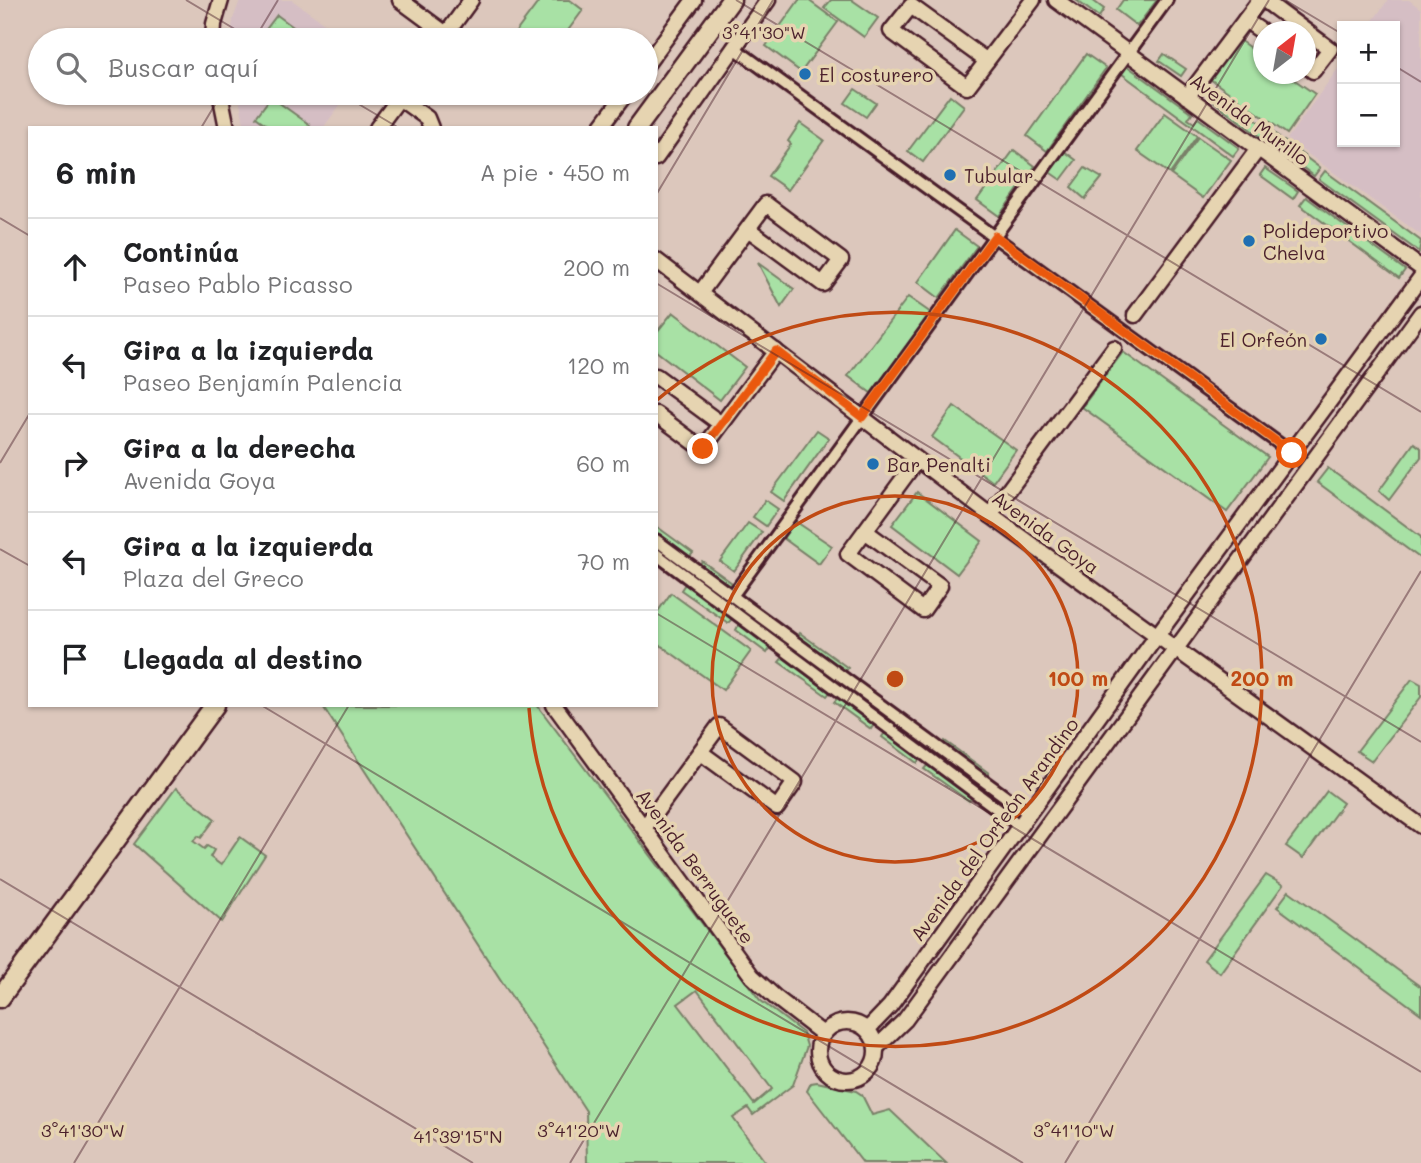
<!DOCTYPE html>
<html lang="es">
<head>
<meta charset="utf-8">
<style>
  :root { --surface:#fff; --page:#f2f2f2; --text:#202124; --muted:#757577; --line:#e0e0e0 }
  body { margin:0; font-family:Mali,sans-serif; background:var(--page); color:var(--text) }
  .controls { position:absolute; right:21px; top:21px; display:grid; overflow:hidden; border-radius:0px; box-shadow:0 2px 5px #0004 }
  .controls button { width:63px; height:63px; display:grid; place-items:center; padding:0; border:0; border-bottom:2px solid var(--line); background:var(--surface); color:var(--text); font:35px sans-serif }
  .compass { position:absolute; left:1253px; top:21px; width:63px; height:63px; border-radius:50%; background:var(--surface); box-shadow:0 2px 5px #0004; rotate:31deg }
  .stop { position:absolute; width:21px; height:21px; margin:-16px; border:5px solid #ea580c; border-radius:50%; background:#fff }
  .stop.end { background:#ea580c; border-color:#fff; box-shadow:0 2px 7px #0008 }
  .list { margin:0; padding:0; list-style:none }
  h2 { display:flex; justify-content:space-between; align-items:center; height:91px; margin:0; padding:0 28px; font-size:30px }
  h2 small { font-size:23px; font-weight:400; color:var(--muted) }
  .list li { display:grid; grid-template-columns:46px 1fr auto; gap:21px; align-items:center; box-sizing:border-box; height:98px; padding:0 28px; border-top:2px solid var(--line) }
  .list b { display:block; font-size:26px; white-space:nowrap }
  .list p { margin:0; font-size:23px; white-space:nowrap; color:var(--muted) }
  .list em { font-size:23px; font-style:normal; color:var(--muted) }
  .icon { flex:none; width:38px; height:38px; fill:none; stroke:currentColor; stroke-width:2; stroke-linecap:round; stroke-linejoin:round }
  .map { position:relative; flex:none; width:1421px; height:1163px; overflow:hidden }
  .search { position:absolute; background:var(--surface); box-shadow:0 2px 5px #0004; left:28px; top:28px; width:630px; height:77px; display:flex; align-items:center; gap:18px; box-sizing:border-box; padding:0 24px; border-radius:38px; color:var(--muted); font-size:26px }
  .panel { position:absolute; background:var(--surface); box-shadow:0 2px 5px #0004; left:28px; top:126px; width:630px; height:581px; border-radius:0px }
  .map>svg:first-child { display:block }
  .built { fill:#d5bec4 }
  .green { fill:#a8e1a5; stroke:#798068; stroke-width:2; fill-rule:evenodd }
  .lines { fill:none; stroke-linecap:round; stroke-linejoin:round }
  .pedestrian-casing { stroke:#4a1f2b; stroke-width:16 }
  .minor-casing { stroke:#4a1f2b; stroke-width:19 }
  .tertiary-casing { stroke:#4a1f2b; stroke-width:23 }
  .pedestrian { stroke:#e6d4b1; stroke-width:10 }
  .minor { stroke:#e6d4b1; stroke-width:14 }
  .tertiary { stroke:#e6d4b1; stroke-width:18 }
  .route { stroke:#ea580c; stroke-width:9 }
  .ticks { fill:none; stroke:#4a1f2b; stroke-width:2; stroke-opacity:0.45 }
  .ring { fill:none; stroke:#c04a14; stroke-width:3.5 }
  .poi-dot { fill:#1f6fb2; stroke:#e6d4b1; stroke-width:2.5 }
  .labels { text-anchor:middle; dominant-baseline:central; stroke-width:7; stroke-linejoin:round; paint-order:stroke }
  .poi-label { font-size:19px; fill:#4a1f2b; stroke:#e6d4b1; text-anchor:start }
  .street-label { font-size:19px; fill:#4a1f2b; stroke:#e6d4b1 }
  .ticks-label { font-size:18px; text-anchor:middle; fill:#4a1f2b; stroke:#e6d4b1; stroke-width:7; stroke-linejoin:round; paint-order:stroke }
  .centre { fill:#c04a14; stroke:#e6d4b1; stroke-width:3.5 }
  .ring-label { font-size:21px; text-anchor:middle; font-weight:bold; fill:#c04a14; stroke:#e6d4b1; stroke-width:7; stroke-linejoin:round; paint-order:stroke }
</style>
</head>
<body>
<div class="map">
<svg width="1421" height="1163" viewBox="0 0 1421 1163">
  <rect width="100%" height="100%" fill="#dcc7bc"/>
  <filter id="ink" filterUnits="userSpaceOnUse"><feTurbulence type="fractalNoise" baseFrequency=".0143" numOctaves="2"/><feDisplacementMap in="SourceGraphic" scale="14" xChannelSelector="R" yChannelSelector="G"/><feConvolveMatrix kernelMatrix="1 2 1 2 8 2 1 2 1" color-interpolation-filters="sRGB"/></filter>
  <g filter="url(#ink)">
    <!-- built -->
    <g class="built">
      <path d="M240 0H292L348 40H231L233 19Z"/>
      <path d="M1388 0H1409L1421 9V235L1287 139 1342 63V142H1395V26H1369Z"/>
      <path d="M238 93H349L323 128H245Z"/>
    </g>
    <!-- green -->
    <g class="green">
      <path d="M540 0H570L583 10 561 40H510Z"/>
      <path d="M799 0H808L838 22 801 72 766 46Z"/>
      <path d="M831 0H852L878 18 864 37 824 8Z"/>
      <path d="M1076 0H1092L1104 9 1099 17Z"/>
      <path d="M1123 0H1157L1137 26 1116 10Z"/>
      <path d="M277 15 304 35 300 40H258Z"/>
      <path d="M1239 40 1263 57 1264 74H1286L1315 94 1287 134 1210 79Z"/>
      <path d="M1086 54 1106 68 1047 151 1027 136Z"/>
      <path d="M1164 54 1186 69 1181 76 1159 61Z"/>
      <path d="M1123 63 1192 113 1188 119 1194 123 1198 118 1239 148 1233 156 1118 71Z"/>
      <path d="M855 89 876 103 866 117 845 103Z"/>
      <path d="M1214 89 1279 137 1272 146 1208 97Z"/>
      <path d="M950 95 964 106 923 162 908 151Z"/>
      <path d="M271 97 310 125 308 128H271L256 117Z"/>
      <path d="M1165 113 1197 136 1170 174 1137 151Z"/>
      <path d="M800 123 824 140 788 190 768 176 791 144 788 141Z"/>
      <path d="M1198 137 1231 160 1203 198 1171 175Z"/>
      <path d="M1284 141 1320 168 1314 176 1278 149Z"/>
      <path d="M1060 148 1076 160 1061 180 1045 169Z"/>
      <path d="M1014 150 1035 166 999 216 977 200Z"/>
      <path d="M1085 168 1102 178 1085 199 1071 187Z"/>
      <path d="M1265 168 1298 191 1293 199 1260 175Z"/>
      <path d="M1325 171 1421 241 1419 252 1319 179Z"/>
      <path d="M1306 197 1405 270 1399 278 1300 205Z"/>
      <path d="M955 230 977 246 939 298 918 282Z"/>
      <path d="M758 263 794 289 781 307Z"/>
      <path d="M908 297 931 313 871 393 848 376Z"/>
      <path d="M673 312 745 367 720 400 656 351V333Z"/>
      <path d="M1123 352 1268 457 1227 512 1082 407Z"/>
      <path d="M954 406 1016 450 993 482 932 437Z"/>
      <path d="M817 430 829 438 784 501 771 492Z"/>
      <path d="M1414 443 1421 448V457L1389 500 1379 491Z"/>
      <path d="M1328 468 1421 537V559L1317 482Z"/>
      <path d="M917 492 982 541 957 574 892 525Z"/>
      <path d="M765 500 778 509 766 526 753 517Z"/>
      <path d="M795 521 832 546 819 564 783 538Z"/>
      <path d="M748 523 762 532 734 571 720 561Z"/>
      <path d="M656 526 693 553 688 559 656 534Z"/>
      <path d="M702 561 732 583 728 588 698 566Z"/>
      <path d="M685 584 733 618 728 623 681 590Z"/>
      <path d="M671 593 751 651 723 690 656 642V614Z"/>
      <path d="M739 624 771 647 767 653 736 630Z"/>
      <path d="M800 633 848 668 844 674 796 639Z"/>
      <path d="M784 656 831 691 827 696 779 662Z"/>
      <path d="M1412 679 1421 684V697L1372 761 1357 751Z"/>
      <path d="M839 696 875 723 871 729 834 702Z"/>
      <path d="M322 705H537L760 1000 803 1033 807 1046 793 1085 753 1115 748 1108 733 1118 766 1163H587L586 1111ZM697 990 772 1089 754 1104 678 1004Z"/>
      <path d="M886 731 921 757 917 763 882 737Z"/>
      <path d="M945 741 989 773 986 778 942 746Z"/>
      <path d="M937 751 981 783 977 789 933 758Z"/>
      <path d="M929 763 973 795 969 801 924 769Z"/>
      <path d="M176 788 215 819 201 838 198 836 193 841 204 849 207 846 214 850 210 857 221 865 240 837 265 855 222 922 134 844Z"/>
      <path d="M1327 791 1343 803 1303 858 1286 846Z"/>
      <path d="M1266 875 1283 885 1220 973 1204 960Z"/>
      <path d="M1289 891 1421 987V1014L1277 907Z"/>
      <path d="M817 1082 856 1091 862 1095 872 1115 890 1110 946 1163H863L807 1091 811 1083Z"/>
    </g>
    <g class="lines">
      <!-- pedestrian casing -->
      <g class="pedestrian-casing">
        <g id="pedestrian">
          <path d="M733 47 1292 453"/>
          <path d="M656 540 1029 814"/>
          <path d="M656 554 1020 826"/>
          <path d="M732 596 1167 0"/>
        </g>
      </g>
      <!-- minor casing -->
      <g class="minor-casing">
        <g id="minor">
          <path d="M400 0 446 34"/>
          <path d="M1056 0 1421 268"/>
          <path d="M1264 0 1330 49 1313 71 1306 65"/>
          <path d="M1245 20 1264 33"/>
          <path d="M213 40 214 24 221 0"/>
          <path d="M442 40 471 0"/>
          <path d="M987 61 911 6 891 31 967 87 1033 0"/>
          <path d="M646 65 694 0"/>
          <path d="M220 93 227 128"/>
          <path d="M1187 97 1260 0"/>
          <path d="M399 98 427 118 431 128"/>
          <path d="M377 128 403 93"/>
          <path d="M600 128 626 93"/>
          <path d="M656 158 768 0"/>
          <path d="M656 260 990 515 1421 826"/>
          <path d="M700 293 766 204 841 260 823 284 748 229"/>
          <path d="M1135 315 1258 149"/>
          <path d="M656 376 721 424"/>
          <path d="M656 414 703 449 776 351"/>
          <path d="M990 515 1114 348"/>
          <path d="M865 531 940 586 923 610 848 554 917 460"/>
          <path d="M554 705 752 976 775 997 823 1034"/>
          <path d="M644 828 719 726 795 782 777 808 700 752"/>
          <circle cx="847" cy="1051" r="29"/>
          <path d="M868 1029 890 1006 1156 637 1421 277"/>
          <path d="M877 1047 905 1020 1421 313"/>
        </g>
      </g>
      <!-- tertiary casing -->
      <g class="tertiary-casing">
        <g id="tertiary">
          <path d="M637 128 731 0"/>
          <path d="M0 998 215 705"/>
        </g>
      </g>
      <!-- pedestrian -->
      <use href="#pedestrian" class="pedestrian"/>
      <!-- minor -->
      <use href="#minor" class="minor"/>
      <!-- tertiary -->
      <use href="#tertiary" class="tertiary"/>
    </g>
  </g>
  <g class="lines" filter="url(#ink)">
    <!-- route -->
    <path class="route" d="M703 449 776 351 862 417 995 236 1292 453"/>
  </g>
  <!-- ticks -->
  <path class="ticks" d="M186 0 253 40M736 0 1421 412M1285 0 1342 34M254 40 278 0M1395 66 1421 82M340 93 399 128M201 128 222 93M656 195 773 0M0 218 30 236M656 283 1421 742M0 463 30 413M0 549 30 566M656 613 1421 1072M261 705 1023 1163M0 879 473 1163M74 1163 349 705M570 1163 1269 0M1065 1163 1421 571"/>
  <!-- distance rings -->
  <g class="ring">
    <circle cx="895" cy="679" r="183"/>
    <path d="M657 400A367 367 0 1 1 529 708"/>
  </g>
  <!-- markers -->
  <g class="poi-dot">
    <circle cx="805" cy="74" r="7"/>
    <circle cx="950" cy="175" r="7"/>
    <circle cx="1249" cy="241" r="7"/>
    <circle cx="1321" cy="339" r="7"/>
    <circle cx="873" cy="464" r="7"/>
  </g>
  <g class="labels">
    <!-- poi labels -->
    <g class="poi-label">
      <text x="819" y="74">El costurero</text>
      <text x="964" y="175">Tubular</text>
      <text x="1263" y="230">Polideportivo<tspan x="1263" dy="22">Chelva</tspan></text>
      <text x="1307" y="339" text-anchor="end">El Orfeón</text>
      <text x="887" y="464">Bar Penalti</text>
    </g>
    <!-- street labels -->
    <g class="street-label">
      <text transform="translate(1250 119) rotate(36)">Avenida Murillo</text>
      <text transform="translate(1046 532) rotate(36)">Avenida Goya</text>
      <text transform="translate(994 829) rotate(-54)">Avenida del Orfeón Arandino</text>
      <text transform="translate(696 866) rotate(54)">Avenida Berruguete</text>
    </g>
  </g>
  <g class="ticks-label">
    <text x="764" y="39">3°41'30"W</text>
    <text x="83" y="1137">3°41'30"W</text>
    <text x="579" y="1137">3°41'20"W</text>
    <text x="1074" y="1137">3°41'10"W</text>
    <text x="458" y="1143">41°39'15"N</text>
  </g>
  <circle cx="895" cy="679" r="10" class="centre"/>
  <g class="ring-label">
    <text x="1078" y="686">100 m</text>
    <text x="1262" y="686">200 m</text>
  </g>
</svg>
<div class="controls">
<button>+</button>
<button>−</button>
</div>
<svg class="compass" viewBox="-18 -18 36 36"><path d="M0-13l5 13h-10z" fill="#e53935"/><path d="M0 13l5-13h-10z" fill="#757577"/></svg>
<div class="stop" style="left:1292px;top:453px"></div>
<div class="stop end" style="left:703px;top:449px"></div>
<div class="search"><svg class="icon" aria-label="search" viewBox="0 0 24 24"><circle cx="10" cy="10" r="6"/><path d="M15 15l6 6"/></svg>Buscar aquí</div>
<section class="panel">
<h2>6 min<small>A pie · 450 m</small></h2>
<ul class="list">
<li><svg class="icon" aria-label="ahead" viewBox="0 0 24 24"><path d="M12 20V5M6 11l6-6 6 6"/></svg><div><b>Continúa</b><p>Paseo Pablo Picasso</p></div><em>200 m</em></li>
<li><svg class="icon" aria-label="left" viewBox="0 0 24 24"><path d="M17 20v-9H6M10 6l-5 5 5 5"/></svg><div><b>Gira a la izquierda</b><p>Paseo Benjamín Palencia</p></div><em>120 m</em></li>
<li><svg class="icon" aria-label="right" viewBox="0 0 24 24"><path d="M7 20v-9h11M14 6l5 5-5 5"/></svg><div><b>Gira a la derecha</b><p>Avenida Goya</p></div><em>60 m</em></li>
<li><svg class="icon" aria-label="left" viewBox="0 0 24 24"><path d="M17 20v-9H6M10 6l-5 5 5 5"/></svg><div><b>Gira a la izquierda</b><p>Plaza del Greco</p></div><em>70 m</em></li>
<li><svg class="icon" aria-label="arrive" viewBox="0 0 24 24"><path d="M6 21V4h12l-3 4 3 4H6"/></svg><div><b>Llegada al destino</b></div></li>
</ul>
</section>
</div>
</body>
</html>
